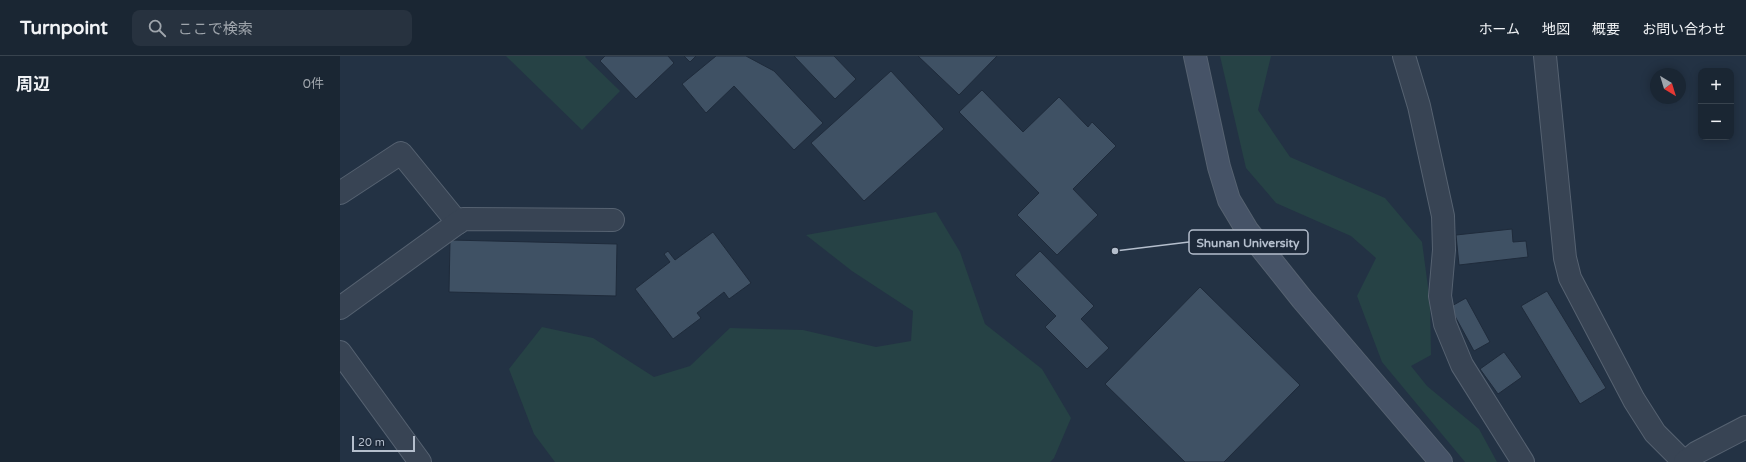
<!DOCTYPE html>
<html lang="ja">
<head>
<meta charset="utf-8">
<style>
  :root { --surface:#1a2633; --page:#27323f; --text:#f1f3f6; --muted:#9fa5ac; --line:#38434e }
  body { margin:0; font-family:"Varela Round","Noto Sans JP",sans-serif; background:var(--page); color:var(--text) }
  .controls { position:absolute; right:12px; top:12px; display:grid; overflow:hidden; border-radius:8px; box-shadow:0 2px 10px #0003 }
  .controls button { width:36px; height:36px; display:grid; place-items:center; padding:0; border:0; border-bottom:1px solid var(--line); background:var(--surface); color:var(--text); font:20px sans-serif }
  .compass { position:absolute; left:1310px; top:12px; width:36px; height:36px; border-radius:50%; background:var(--surface); box-shadow:0 2px 10px #0003; rotate:142deg }
  .scale { position:absolute; left:12px; bottom:10px; width:63px; box-sizing:border-box; padding-left:4px; border:2px solid #b5bfcd; border-top:0; font-size:11px; line-height:14px; white-space:nowrap; color:#b5bfcd; -webkit-text-stroke:3px #1d2939; paint-order:stroke }
  .list { margin:0; padding:0; list-style:none }
  h2 { display:flex; justify-content:space-between; align-items:center; height:52px; margin:0; padding:0 16px; font-size:17px }
  h2 small { font-size:13px; font-weight:400; color:var(--muted) }
  .icon { flex:none; width:22px; height:22px; fill:none; stroke:currentColor; stroke-width:2; stroke-linecap:round; stroke-linejoin:round }
  .map { position:relative; flex:none; width:1406px; height:406px; overflow:hidden }
  header { display:flex; align-items:center; gap:24px; box-sizing:border-box; height:56px; padding:0 20px; background:var(--surface); border-bottom:1px solid var(--line) }
  header strong { font-size:19px }
  nav { display:flex; gap:22px; margin-inline-start:auto; font-size:14px }
  .search { width:280px; height:36px; background:var(--page); display:flex; align-items:center; gap:10px; box-sizing:border-box; padding:0 14px; border-radius:8px; color:var(--muted); font-size:15px }
  main { display:flex }
  aside { flex:1; background:var(--surface) }
  .map>svg:first-child { display:block }
  .green { fill:#264245 }
  .building { fill:#3f5164; stroke:#1f2b3b }
  .lines { fill:none; stroke-linecap:round; stroke-linejoin:round }
  .street-casing { stroke:#566271; stroke-width:24 }
  .secondary-casing { stroke:#566271; stroke-width:24 }
  .street { stroke:#384454; stroke-width:22 }
  .secondary { stroke:#465367; stroke-width:22 }
  .leader { fill:none; stroke:#b5bfcd; stroke-width:1.5 }
  .callout-dot { fill:#b5bfcd; stroke:#1d2939; stroke-width:1.5 }
  .callout { fill:#1d2939; stroke:#b5bfcd; stroke-width:1.5 }
  .callout-label { font-size:12px; text-anchor:middle; font-weight:bold; fill:#b5bfcd }
</style>
</head>
<body>
<header>
<strong>Turnpoint</strong>
<div class="search"><svg class="icon" aria-label="search" viewBox="0 0 24 24"><circle cx="10" cy="10" r="6"/><path d="M15 15l6 6"/></svg>ここで検索</div>
<nav><a>ホーム</a><a>地図</a><a>概要</a><a>お問い合わせ</a></nav>
</header>
<main>
<aside>
<h2>周辺<small>0件</small></h2>
<ul class="list">
</ul>
</aside>
<div class="map">
<svg width="1406" height="406" viewBox="0 0 1406 406">
  <rect width="100%" height="100%" fill="#233244"/>
  <!-- green -->
  <g class="green">
    <path d="M166 0H246L245 1 280 35 242 74Z"/>
    <path d="M880 0H931L918 54 950 101 1045 142 1082 186 1090 246 1091 299 1071 310 1087 330 1139 373 1157 406H1125L1042 306 1017 240 1036 202 1011 180 936 147 906 112Z"/>
    <path d="M596 156 620 196 645 268 702 313 731 362 714 402 710 406H215L194 378 169 313 202 271 253 282 314 321 350 310 390 272 463 274 536 291 571 285 573 255 512 215 466 179Z"/>
  </g>
  <!-- building -->
  <g class="building">
    <path d="M265 0H328L334 7 296 43 260 5Z"/>
    <path d="M344 0H356L350 6Z"/>
    <path d="M376 0H406L434 15 483 67 454 94 394 30 366 57 342 28Z"/>
    <path d="M454 0H494L516 23 495 43Z"/>
    <path d="M578 0H657L619 39Z"/>
    <path d="M551 15 604 73 524 145 471 87Z"/>
    <path d="M642 34 683 76 719 41 748 71 752 66 776 90 733 133 758 159 717 199 677 159 699 137 619 56Z"/>
    <path d="M1172 173 1173 186 1186 185 1188 201 1119 209 1116 179Z"/>
    <path d="M373 176 411 227 389 243 384 236 357 257 361 262 333 283 295 233 330 206 324 198 328 195 335 204Z"/>
    <path d="M110 184 277 188 276 240 109 236Z"/>
    <path d="M700 195 754 250 741 263 769 292 747 313 705 271 716 260 675 219Z"/>
    <path d="M860 231 960 329 884 406H845L765 328Z"/>
    <path d="M1207 235 1266 332 1240 348 1181 250Z"/>
    <path d="M1126 242 1150 286 1134 295 1110 251Z"/>
    <path d="M1164 296 1182 321 1158 338 1140 313Z"/>
  </g>
  <g class="lines">
    <!-- street casing -->
    <g class="street-casing">
      <g id="street">
        <path d="M1064 0 1079 50 1103 160 1104 194 1100 240 1105 268 1122 309 1183 406"/>
        <path d="M1205 0 1225 202 1230 222 1294 344 1315 377 1344 406"/>
        <path d="M0 137 61 97 118 167"/>
        <path d="M0 252 123 163 273 164"/>
        <path d="M0 296 80 406"/>
        <path d="M1345 406 1356 397 1406 371"/>
      </g>
    </g>
    <!-- secondary casing -->
    <g class="secondary-casing">
      <path id="secondary" d="M855 0 879 111 889 144 907 174 962 243 1101 406"/>
    </g>
    <!-- street -->
    <use href="#street" class="street"/>
    <!-- secondary -->
    <use href="#secondary" class="secondary"/>
  </g>
  <!-- callouts -->
  <path class="leader" d="M775 195L849 186"/>
  <circle class="callout-dot" cx="775" cy="195" r="4"/>
  <rect class="callout" x="849" y="174" width="119" height="24" rx="4"/>
  <g class="callout-label">
    <text x="908" y="191">Shunan University</text>
  </g>
</svg>
<div class="controls">
<button>+</button>
<button>−</button>
</div>
<svg class="compass" viewBox="-18 -18 36 36"><path d="M0-13l5 13h-10z" fill="#e53935"/><path d="M0 13l5-13h-10z" fill="#9fa5ac"/></svg>
<div class="scale">20 m</div>
</div>
</main>
</body>
</html>
